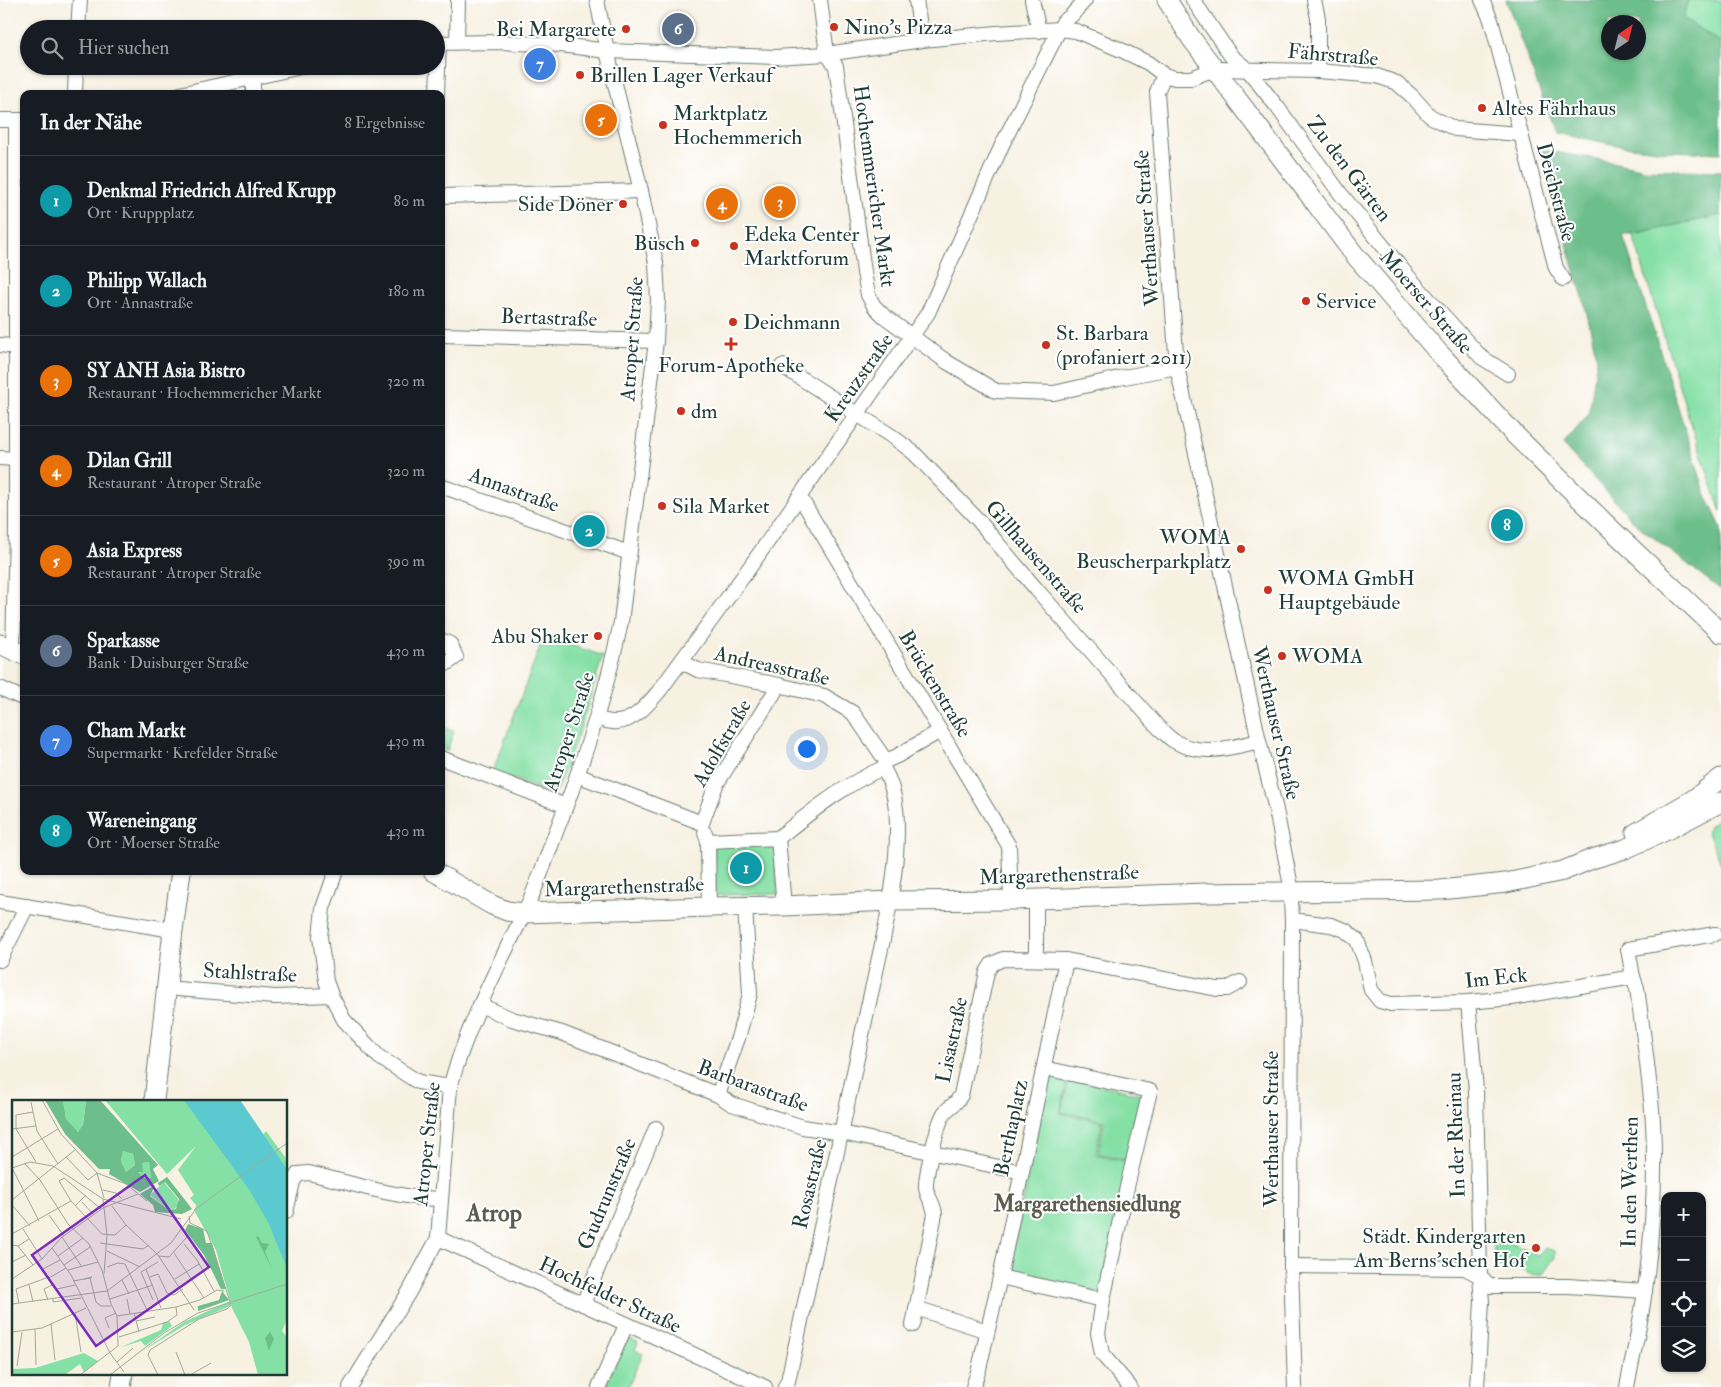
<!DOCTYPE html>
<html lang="de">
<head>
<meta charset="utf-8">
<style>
  :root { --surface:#171b24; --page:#20242c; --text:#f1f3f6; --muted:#9ea1a6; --line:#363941; --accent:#c8321e }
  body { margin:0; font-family:"IM FELL Double Pica",serif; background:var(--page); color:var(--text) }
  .controls { position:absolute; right:15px; bottom:15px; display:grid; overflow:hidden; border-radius:10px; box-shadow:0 1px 4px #0004 }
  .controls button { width:45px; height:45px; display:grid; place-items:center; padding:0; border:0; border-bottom:1px solid var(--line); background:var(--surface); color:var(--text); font:25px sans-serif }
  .compass { position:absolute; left:1601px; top:15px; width:45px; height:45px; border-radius:50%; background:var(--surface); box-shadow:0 1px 4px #0004; rotate:35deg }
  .you { position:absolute; left:806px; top:748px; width:18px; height:18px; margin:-12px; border:4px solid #fff; border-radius:50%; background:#1a73e8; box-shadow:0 0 0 8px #1a73e833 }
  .badge { display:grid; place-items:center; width:32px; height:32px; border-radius:50%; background:var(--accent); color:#fff; font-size:16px; font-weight:700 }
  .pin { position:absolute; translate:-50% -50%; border:2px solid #fff; box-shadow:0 1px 5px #0006 }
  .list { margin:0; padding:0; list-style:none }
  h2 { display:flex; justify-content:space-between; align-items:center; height:65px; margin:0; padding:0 20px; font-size:21px }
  h2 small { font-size:16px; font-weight:400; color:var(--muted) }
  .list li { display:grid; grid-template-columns:32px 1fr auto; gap:15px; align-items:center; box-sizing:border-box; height:90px; padding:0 20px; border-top:1px solid var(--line) }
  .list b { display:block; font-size:19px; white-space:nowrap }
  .list p { margin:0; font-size:16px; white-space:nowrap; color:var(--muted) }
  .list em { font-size:16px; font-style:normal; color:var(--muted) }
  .icon { flex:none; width:28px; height:28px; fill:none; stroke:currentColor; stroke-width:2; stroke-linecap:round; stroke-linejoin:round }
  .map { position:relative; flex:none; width:1721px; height:1387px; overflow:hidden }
  .search { position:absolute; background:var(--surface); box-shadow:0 1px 4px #0004; left:20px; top:20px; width:425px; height:55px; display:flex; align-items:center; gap:12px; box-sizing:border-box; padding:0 18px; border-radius:28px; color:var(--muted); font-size:19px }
  .panel { position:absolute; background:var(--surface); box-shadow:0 1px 4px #0004; left:20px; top:90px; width:425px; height:785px; border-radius:10px }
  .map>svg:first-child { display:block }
  .green { fill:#85e0a5; stroke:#528e6c }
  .forest { fill:#6cbe8a; stroke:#467e5f; fill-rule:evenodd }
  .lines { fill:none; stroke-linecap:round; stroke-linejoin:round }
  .street-casing { stroke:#6b7c71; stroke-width:16 }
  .secondary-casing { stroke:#6b7c71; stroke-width:21 }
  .street { stroke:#fff; stroke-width:14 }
  .secondary { stroke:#fff; stroke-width:19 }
  .poi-dot { fill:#c8321e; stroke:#fff; stroke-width:2 }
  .labels { text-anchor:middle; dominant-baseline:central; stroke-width:4; stroke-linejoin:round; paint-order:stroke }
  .poi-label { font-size:21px; fill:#1f3d34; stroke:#fff; text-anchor:start }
  .street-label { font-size:21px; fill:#1f3d34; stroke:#fff }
  .neighbourhood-label { font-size:22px; font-weight:bold; fill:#5c5d4f; stroke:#fff }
  .quarter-label { font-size:24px; font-weight:bold; fill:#5c5d4f; stroke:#fff }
  .inset-road { fill:none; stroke:#a1a99c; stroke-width:1 }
  .view { fill:#7b2cbf; fill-opacity:0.15; stroke:#7b2cbf; stroke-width:2.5 }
  .inset-edge { fill:none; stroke:#1f3d34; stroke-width:2.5 }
</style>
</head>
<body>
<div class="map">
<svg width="1721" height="1387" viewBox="0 0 1721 1387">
  <rect width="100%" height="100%" fill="#fff"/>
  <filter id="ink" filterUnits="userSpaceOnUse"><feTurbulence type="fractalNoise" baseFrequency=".02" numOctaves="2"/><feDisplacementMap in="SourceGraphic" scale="10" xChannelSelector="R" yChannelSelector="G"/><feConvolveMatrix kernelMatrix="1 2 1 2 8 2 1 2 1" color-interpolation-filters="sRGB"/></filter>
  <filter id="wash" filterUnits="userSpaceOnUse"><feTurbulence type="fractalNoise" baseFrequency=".0096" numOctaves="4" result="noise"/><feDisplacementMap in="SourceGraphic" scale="20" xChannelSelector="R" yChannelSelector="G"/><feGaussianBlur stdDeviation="1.12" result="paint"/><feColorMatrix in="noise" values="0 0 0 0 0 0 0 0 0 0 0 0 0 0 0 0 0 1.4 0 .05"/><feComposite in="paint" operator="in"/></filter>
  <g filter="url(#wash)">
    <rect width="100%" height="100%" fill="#f7f1e2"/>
    <!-- green -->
    <g class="green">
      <path d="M1688 0H1721V43L1683 18Z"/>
      <path d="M1721 215V512L1688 415 1633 235Z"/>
      <path d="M544 636 603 656 580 729 555 795 493 771Z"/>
      <path d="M441 727 454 731 447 751 441 749Z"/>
      <path d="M1721 819V864L1707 831 1710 825Z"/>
      <path d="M774 843 778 894 715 895 714 849 715 845Z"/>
      <path d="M1049 1073 1068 1077 1060 1113 1102 1122 1096 1154 1128 1162 1100 1294 1008 1273Z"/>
      <path d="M1069 1078 1141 1094 1126 1160 1098 1153 1104 1121 1061 1112Z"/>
      <path d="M1499 1235C1512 1246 1524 1248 1538 1256L1545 1248 1555 1251V1257L1543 1274 1532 1275 1520 1269 1504 1270 1495 1263 1493 1238Z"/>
      <path d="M628 1338 638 1342 635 1350 643 1354 628 1387H605Z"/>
    </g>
    <!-- forest -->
    <g class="forest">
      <path d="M1506 0H1688L1683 18 1721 43V153L1664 151 1616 145 1555 132ZM1608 22H1638V52H1608Z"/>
      <path d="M1542 150 1603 160 1644 169 1721 171 1720 215 1633 235H1623L1706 495 1721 527V590L1636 524 1563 445 1589 414 1597 359 1584 301 1564 234Z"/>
    </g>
  </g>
  <g filter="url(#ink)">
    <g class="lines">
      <!-- street casing -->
      <g class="street-casing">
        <g id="street">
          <path d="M820 0 827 54 836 66 864 272 868 295 874 306 884 316 947 362 996 391 1054 393 1119 378 1177 367"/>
          <path d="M916 0 922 40"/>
          <path d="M1032 0 1039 31"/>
          <path d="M1193 0 1231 56 1248 70 1278 108 1340 193 1406 274 1481 357 1508 374"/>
          <path d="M1314 0 1318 18V71"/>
          <path d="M1482 0 1491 20 1556 268 1563 279"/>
          <path d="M78 29 80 0"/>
          <path d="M457 42 458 0"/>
          <path d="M436 43 498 42 561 45 607 51 775 57 827 54 922 40 997 33 1060 29 1076 31 1119 49 1148 63 1164 75 1175 78H1191L1215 69 1318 71 1377 76 1397 83 1413 97 1430 116 1455 129 1520 134"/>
          <path d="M1164 75 1157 92 1177 367 1259 741 1276 810 1290 881 1292 920 1291 1266 1295 1387"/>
          <path d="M75 94 76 66"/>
          <path d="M180 94 305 66"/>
          <path d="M253 94V77"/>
          <path d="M437 94 439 42"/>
          <path d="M0 120H24"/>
          <path d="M441 196 641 191"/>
          <path d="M441 335 656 341"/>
          <path d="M0 345 16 347"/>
          <path d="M782 366 893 437 914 453 978 520 1037 590 1159 728C1164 732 1169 738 1174 741 1200 757 1231 748 1259 741"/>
          <path d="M0 458 15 459"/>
          <path d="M441 486 629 553"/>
          <path d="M800 497 1009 846 1011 900"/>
          <path d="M441 640 450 644 456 657 446 664 441 663"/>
          <path d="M13 650 16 532V120"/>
          <path d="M682 662 698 670 779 685 824 696 853 713 886 761"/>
          <path d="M0 688 24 699"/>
          <path d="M597 719C603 720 611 723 617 722 635 721 649 703 660 690L745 574 928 313 1002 145 1063 22 1072 15 1085 0"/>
          <path d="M441 758 566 806"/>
          <path d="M886 761 897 756 940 731"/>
          <path d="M577 775 702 823"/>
          <path d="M702 823 716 785 779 685"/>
          <path d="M705 833 708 841 709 907"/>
          <path d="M778 838C811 812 845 784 883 768"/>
          <path d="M708 841 778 838 784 906"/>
          <path d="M336 871 323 908 320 937 326 981 331 995 344 1020 379 1057 418 1082 450 1087"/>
          <path d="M1036 899V959"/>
          <path d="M0 902 173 930"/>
          <path d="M1292 920 1331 925 1345 930 1357 940 1365 961 1371 990 1380 1001 1391 1004 1468 1002 1512 998 1633 977 1628 949 1715 934"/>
          <path d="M0 960 27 906"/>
          <path d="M166 988 275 997 331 995"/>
          <path d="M1468 1002 1476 1090 1480 1276 1482 1302 1477 1387"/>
          <path d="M480 1005 512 1019 562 1033 718 1095 732 1104 803 1127 842 1133 1022 1172"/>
          <path d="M1044 1068 1150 1091 1127 1187 1103 1300 1098 1333 1102 1354 1130 1387"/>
          <path d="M718 1095 738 1038 750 994 745 906"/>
          <path d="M286 1212 293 1182 298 1174 309 1173C350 1183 399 1199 441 1199"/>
          <path d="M438 1238 765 1387"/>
          <path d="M1291 1266 1465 1268 1480 1276 1490 1286H1568L1645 1291"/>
          <path d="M1000 1277 1103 1300"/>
          <path d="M583 1304 656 1128"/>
          <path d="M916 1308 987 1331"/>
          <path d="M913 1325 935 1214C934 1203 927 1197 926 1188 925 1177 938 1120 945 1112 951 1105 955 1106 961 1095L987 972 992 964 1003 959 1066 960 1217 989H1227L1240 982"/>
          <path d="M350 1387 409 1292 438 1238 450 1087C467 1026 496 970 524 913 537 887 546 859 556 832 583 763 606 695 621 622L656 341 658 299 656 263 641 191 607 51 597 0"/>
          <path d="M599 1387 626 1325"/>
          <path d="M785 1387 788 1381C813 1264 839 1147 863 1030 875 973 891 915 896 856 898 827 899 794 883 768"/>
          <path d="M973 1387 979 1369 1000 1277 1066 960"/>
          <path d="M1627 1387C1633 1355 1641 1322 1645 1290 1652 1238 1656 1176 1653 1123 1650 1078 1643 1033 1637 988L1633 977"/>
        </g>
      </g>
      <!-- secondary casing -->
      <g class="secondary-casing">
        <g id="secondary">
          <path d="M1167 0 1191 38 1354 254 1439 353 1515 435 1612 530 1721 633"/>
          <path d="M0 644 24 655"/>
          <path d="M1636 833 1694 799 1721 778"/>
          <path d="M433 871 492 905 507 911 524 913 709 907 784 906 890 901 1011 900 1206 893 1440 890 1506 883 1563 871 1592 859 1625 849 1663 832 1721 802"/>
          <path d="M154 1101 173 930 181 871"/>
          <path d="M121 1387 123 1373"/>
        </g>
      </g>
      <!-- street -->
      <use href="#street" class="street"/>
      <!-- secondary -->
      <use href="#secondary" class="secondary"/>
    </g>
  </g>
  <!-- markers -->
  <g class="poi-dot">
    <circle cx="834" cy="27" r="5"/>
    <circle cx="626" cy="29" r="5"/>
    <circle cx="580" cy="75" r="5"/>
    <circle cx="1482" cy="108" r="5"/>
    <circle cx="663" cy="125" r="5"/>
    <circle cx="623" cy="204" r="5"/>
    <circle cx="695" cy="243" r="5"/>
    <circle cx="734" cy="246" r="5"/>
    <circle cx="1306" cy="301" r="5"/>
    <circle cx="733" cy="322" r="5"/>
    <path d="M728.5 336.5h5v5h5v5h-5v5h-5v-5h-5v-5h5z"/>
    <circle cx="1046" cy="345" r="5"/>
    <circle cx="681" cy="411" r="5"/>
    <circle cx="662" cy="506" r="5"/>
    <circle cx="1241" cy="549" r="5"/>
    <circle cx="1268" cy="590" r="5"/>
    <circle cx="598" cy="636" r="5"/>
    <circle cx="1282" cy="656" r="5"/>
    <circle cx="1536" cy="1248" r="5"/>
  </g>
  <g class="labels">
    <!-- poi labels -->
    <g class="poi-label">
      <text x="844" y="27">Nino's Pizza</text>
      <text x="616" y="29" text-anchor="end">Bei Margarete</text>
      <text x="590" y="75">Brillen Lager Verkauf</text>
      <text x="1492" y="108">Altes Fährhaus</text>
      <text x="673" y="113">Marktplatz<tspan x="673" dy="24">Hochemmerich</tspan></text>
      <text x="613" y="204" text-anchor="end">Side Döner</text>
      <text x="744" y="234">Edeka Center<tspan x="744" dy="24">Marktforum</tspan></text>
      <text x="685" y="243" text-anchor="end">Büsch</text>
      <text x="1316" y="301">Service</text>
      <text x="743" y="322">Deichmann</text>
      <text x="1056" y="333">St. Barbara<tspan x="1056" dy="24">(profaniert 2011)</tspan></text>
      <text x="731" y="365" text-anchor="middle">Forum-Apotheke</text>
      <text x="691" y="411">dm</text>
      <text x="672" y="506">Sila Market</text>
      <text x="1231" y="537" text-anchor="end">WOMA<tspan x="1231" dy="24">Beuscherparkplatz</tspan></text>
      <text x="1278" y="578">WOMA GmbH<tspan x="1278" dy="24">Hauptgebäude</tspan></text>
      <text x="588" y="636" text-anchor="end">Abu Shaker</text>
      <text x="1292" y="656">WOMA</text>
      <text x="1526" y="1236" text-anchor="end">Städt. Kindergarten<tspan x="1526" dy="24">Am Berns'schen Hof</tspan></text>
    </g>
    <!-- street labels -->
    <g class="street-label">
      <text transform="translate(1333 55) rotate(5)">Fährstraße</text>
      <text transform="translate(1349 169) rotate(53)">Zu den Gärten</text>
      <text transform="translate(874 186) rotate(82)">Hochemmericher Markt</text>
      <text transform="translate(1556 192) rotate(75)">Deichstraße</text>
      <text transform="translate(1147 228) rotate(-94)">Werthauser Straße</text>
      <text transform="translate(1426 302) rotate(49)">Moerser Straße</text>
      <text transform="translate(549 318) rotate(2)">Bertastraße</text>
      <text transform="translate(632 339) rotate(-86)">Atroper Straße</text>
      <text transform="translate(859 378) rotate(-55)">Kreuzstraße</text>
      <text transform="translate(514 490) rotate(20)">Annastraße</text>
      <text transform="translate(1036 557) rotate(49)">Gillhausenstraße</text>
      <text transform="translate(772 666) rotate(13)">Andreasstraße</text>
      <text transform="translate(935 684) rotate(59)">Brückenstraße</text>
      <text transform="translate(1276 723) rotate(77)">Werthauser Straße</text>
      <text transform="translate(569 732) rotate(-72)">Atroper Straße</text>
      <text transform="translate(722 743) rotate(-60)">Adolfstraße</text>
      <text transform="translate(1059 875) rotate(-2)">Margarethenstraße</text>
      <text transform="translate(624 887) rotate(-2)">Margarethenstraße</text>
      <text transform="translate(250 973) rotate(3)">Stahlstraße</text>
      <text transform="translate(1496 978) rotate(-6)">Im Eck</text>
      <text transform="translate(952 1040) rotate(-78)">Lisastraße</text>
      <text transform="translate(753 1086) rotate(20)">Barbarastraße</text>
      <text transform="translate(1011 1128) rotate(-78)">Berthaplatz</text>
      <text transform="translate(1271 1129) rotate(-90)">Werthauser Straße</text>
      <text transform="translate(1456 1135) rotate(-92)">In der Rheinau</text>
      <text transform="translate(427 1144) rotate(-84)">Atroper Straße</text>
      <text transform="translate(1630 1182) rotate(-89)">In den Werthen</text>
      <text transform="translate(810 1184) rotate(-77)">Rosastraße</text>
      <text transform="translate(607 1194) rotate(-67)">Gudrunstraße</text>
      <text transform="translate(610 1295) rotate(25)">Hochfelder Straße</text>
    </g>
    <!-- neighbourhood labels -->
    <g class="neighbourhood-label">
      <text x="1087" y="1204">Margarethensiedlung</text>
    </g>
    <!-- quarter labels -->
    <g class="quarter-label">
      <text x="494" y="1213">Atrop</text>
    </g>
  </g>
  <!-- overview -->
  <g transform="translate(12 1100)">
    <rect width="275" height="275" fill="#f7f1e2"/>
    <path d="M51 0H74L70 31H63L54 19ZM93 0H173L238 89 257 122 275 169V220L270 231 275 237V275H246L237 242 220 208 204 150 183 112 184 105 178 98 182 95 166 70 184 46 155 74ZM254 31 273 57 275 69 251 35ZM111 51 121 54 123 65 114 72 109 61ZM137 62 139 78H131L126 72H130V63ZM152 82 166 99V106L162 109H156L138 95ZM218 201V206L173 225 129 252 172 222ZM157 221 160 226 133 246 129 241 109 247 149 230 151 223ZM72 253 86 261 72 272 68 264 54 274 0 275 1 269 23 268Z" fill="#85e0a5"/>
    <path d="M33 0H51L54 19 66 32 71 25 74 0H88L146 65 141 69 147 81 128 92 97 74 98 69H87L53 34ZM111 51 121 54 123 65 114 72 109 61ZM137 62 139 78H131L126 72H131L130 63ZM155 77 170 96 180 109 170 114 143 112 141 105 128 94 143 85 138 96 157 110 164 109 167 99 153 82 147 86 146 83ZM176 124 191 129 194 143H200L214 189H209L192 155 173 130ZM246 136 250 143 257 144 253 152 261 171 244 137ZM210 191 217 200 186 211V206L207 200ZM258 232 262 239 257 251 253 238Z" fill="#6cbe8a" fill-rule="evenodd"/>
    <path d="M172 0H228L275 69V169L257 124 238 91Z" fill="#5bc9d0"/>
    <path class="inset-road" d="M30 0 49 34 85 73 114 84 135 101M19 2 25 31 46 64M21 12 4 15V29L24 62M0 29 24 26M0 57 46 29M54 57 76 80 85 73 92 98M12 63 28 80 56 124 77 144 90 170 99 204 105 216 106 246 68 275M0 68 27 121M0 68 18 62 41 66 91 99 169 119M91 90 104 93 110 99M91 99 95 135 92 174M0 100 63 50M70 102 82 115M0 105 18 126M63 106 74 95M100 106 114 125 146 155 182 210M89 109 52 78 47 81 59 101 90 134 103 135 114 125M182 110 275 43M37 115 52 136M11 129 30 159M0 134 59 101M50 137 70 167M88 143 131 149 137 145M172 144 185 160 202 191M0 145 6 146 17 139M6 146 21 165M40 148 59 175 98 253 112 272M95 151 128 167M162 153 192 198M46 156 71 138M147 156 157 157 175 137M0 162 14 155M26 162 50 197M113 164 135 210M52 165 78 147M95 167 106 163 113 164M31 169 48 160M134 169 149 208M56 170 86 162M138 177 146 174 155 193 162 195 171 189M37 178 54 168M78 178 84 202 89 206H99M0 179 30 159 50 137 91 108 126 94M163 179 187 164M110 180 117 194M61 181 78 178 80 177 72 179M17 185 21 202M45 189 63 185M41 199V202L69 198M98 199 141 185M115 199 118 214M36 200 32 189 42 184M141 200 129 172 146 162M7 203 4 189 37 177M0 204 95 191 159 143 184 109M63 213 69 252M122 213 127 232M105 216 164 207 188 200 205 190 212 191M124 221 143 217M39 224 43 260M97 228 93 218 104 213M23 229 24 265M0 232 30 228 74 208M107 237 155 222 165 215 164 207M164 252 173 275M105 262 121 248M5 266 10 232M98 275 152 233 186 213 275 184M146 275 136 255 138 250 187 219 215 209 219 205 195 131 178 123 177 116M178 275 199 263"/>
    <path class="view" d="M133 75 197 167 84 246 20 155Z"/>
    <rect width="275" height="275" class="inset-edge"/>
  </g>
</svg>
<div class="controls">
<button>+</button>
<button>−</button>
<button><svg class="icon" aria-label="locate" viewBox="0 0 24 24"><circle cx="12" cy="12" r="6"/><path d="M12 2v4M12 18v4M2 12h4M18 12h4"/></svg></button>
<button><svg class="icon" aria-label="layers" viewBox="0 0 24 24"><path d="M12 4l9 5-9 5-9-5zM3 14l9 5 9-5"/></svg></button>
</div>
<svg class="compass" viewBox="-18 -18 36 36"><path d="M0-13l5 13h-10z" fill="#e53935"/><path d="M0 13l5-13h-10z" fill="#9ea1a6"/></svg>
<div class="you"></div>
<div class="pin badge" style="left:746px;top:868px;background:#0f9aa8">1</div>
<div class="pin badge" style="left:589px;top:531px;background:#0f9aa8">2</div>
<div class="pin badge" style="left:780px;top:202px;background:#e8710a">3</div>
<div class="pin badge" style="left:722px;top:204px;background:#e8710a">4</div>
<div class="pin badge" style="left:601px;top:120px;background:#e8710a">5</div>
<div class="pin badge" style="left:678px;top:29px;background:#5c6f8a">6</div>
<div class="pin badge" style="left:540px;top:64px;background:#3f7fe0">7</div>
<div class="pin badge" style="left:1507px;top:525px;background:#0f9aa8">8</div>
<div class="search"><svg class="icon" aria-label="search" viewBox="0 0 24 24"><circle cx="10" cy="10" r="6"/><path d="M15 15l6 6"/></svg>Hier suchen</div>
<section class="panel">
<h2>In der Nähe<small>8 Ergebnisse</small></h2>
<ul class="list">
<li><span class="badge" style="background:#0f9aa8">1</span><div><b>Denkmal Friedrich Alfred Krupp</b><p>Ort · Kruppplatz</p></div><em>80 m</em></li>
<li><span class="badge" style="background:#0f9aa8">2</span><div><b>Philipp Wallach</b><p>Ort · Annastraße</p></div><em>180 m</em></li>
<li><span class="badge" style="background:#e8710a">3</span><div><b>SY ANH Asia Bistro</b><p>Restaurant · Hochemmericher Markt</p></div><em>320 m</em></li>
<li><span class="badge" style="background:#e8710a">4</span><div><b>Dilan Grill</b><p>Restaurant · Atroper Straße</p></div><em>320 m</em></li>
<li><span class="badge" style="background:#e8710a">5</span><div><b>Asia Express</b><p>Restaurant · Atroper Straße</p></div><em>390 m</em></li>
<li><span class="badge" style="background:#5c6f8a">6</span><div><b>Sparkasse</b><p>Bank · Duisburger Straße</p></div><em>430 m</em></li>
<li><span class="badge" style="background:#3f7fe0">7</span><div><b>Cham Markt</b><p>Supermarkt · Krefelder Straße</p></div><em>430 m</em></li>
<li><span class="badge" style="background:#0f9aa8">8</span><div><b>Wareneingang</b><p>Ort · Moerser Straße</p></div><em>430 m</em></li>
</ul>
</section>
</div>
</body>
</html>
